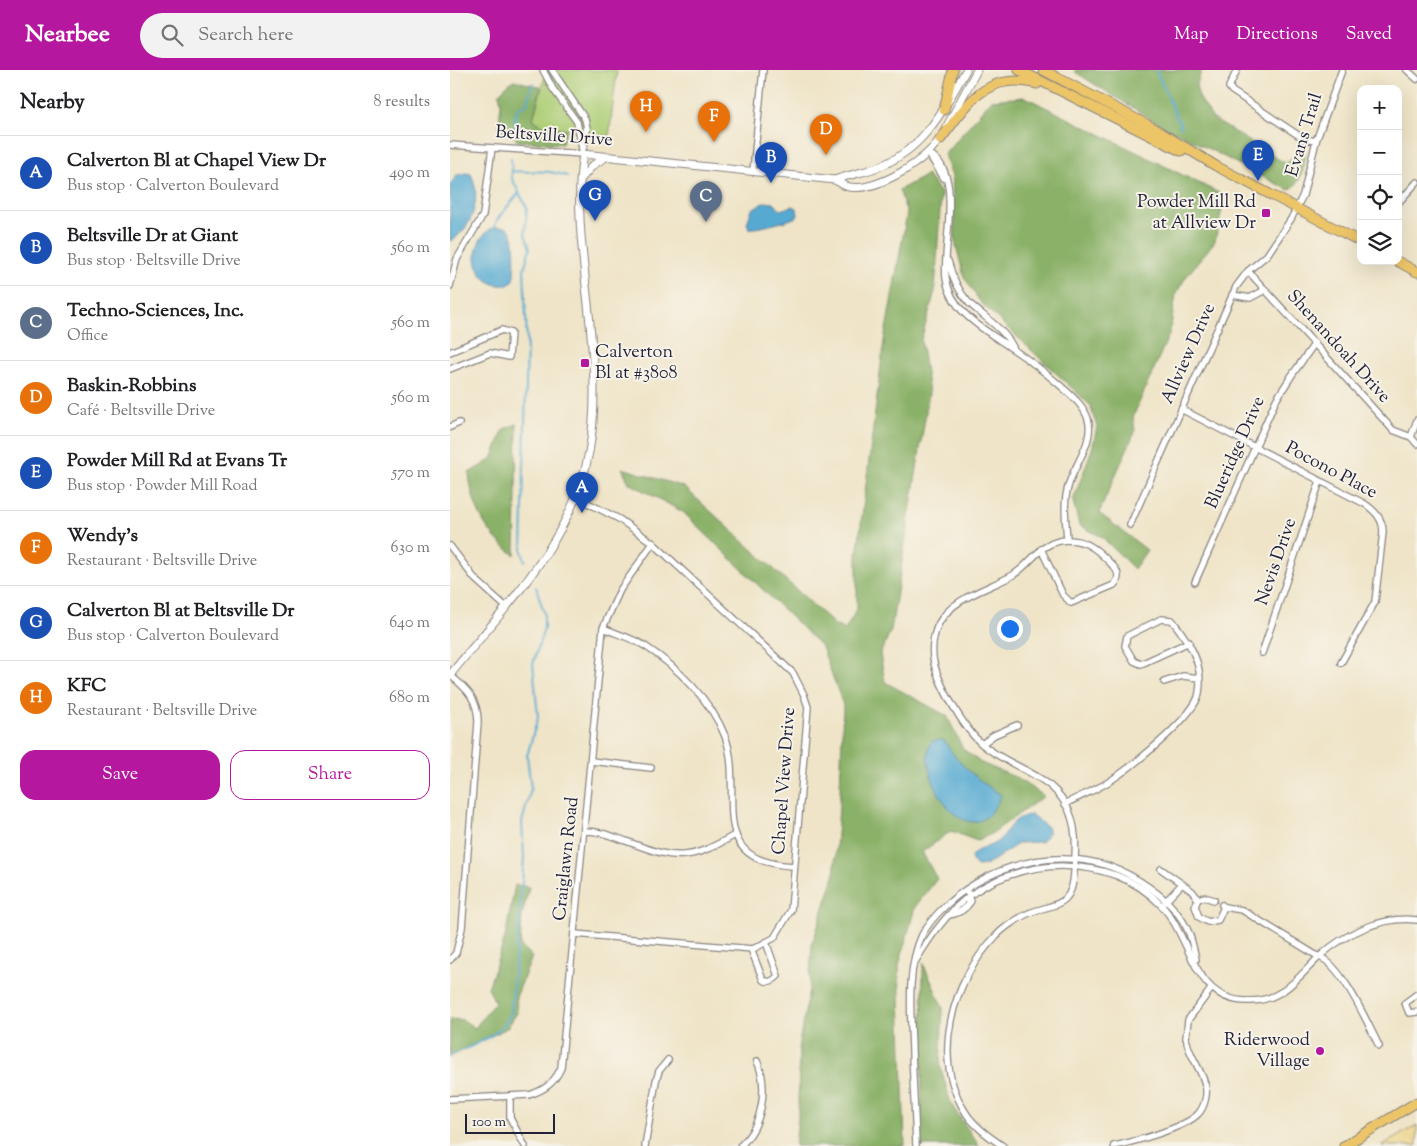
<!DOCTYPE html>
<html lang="en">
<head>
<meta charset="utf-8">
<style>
  :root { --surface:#fff; --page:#f2f2f2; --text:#202124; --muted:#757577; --line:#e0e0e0; --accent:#b5179e }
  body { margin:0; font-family:"Sorts Mill Goudy",serif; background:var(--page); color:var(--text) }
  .controls { position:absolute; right:15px; top:15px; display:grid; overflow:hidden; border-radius:10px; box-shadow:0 5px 20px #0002 }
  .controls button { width:45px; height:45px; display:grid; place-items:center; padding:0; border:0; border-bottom:1px solid var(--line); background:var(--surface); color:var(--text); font:25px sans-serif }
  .scale { position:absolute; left:15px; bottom:12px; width:90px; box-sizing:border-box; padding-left:5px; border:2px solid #22223b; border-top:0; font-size:14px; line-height:18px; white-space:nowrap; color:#22223b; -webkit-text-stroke:4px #f7f3e8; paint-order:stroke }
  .you { position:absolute; left:559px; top:558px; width:18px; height:18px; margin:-12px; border:4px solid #fff; border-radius:50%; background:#1a73e8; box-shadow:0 0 0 8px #1a73e833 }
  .badge { display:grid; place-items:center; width:32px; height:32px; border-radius:50%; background:var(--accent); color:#fff; font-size:16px; font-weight:700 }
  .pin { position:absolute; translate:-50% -41px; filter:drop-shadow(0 1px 2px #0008) }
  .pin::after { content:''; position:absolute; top:26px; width:18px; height:15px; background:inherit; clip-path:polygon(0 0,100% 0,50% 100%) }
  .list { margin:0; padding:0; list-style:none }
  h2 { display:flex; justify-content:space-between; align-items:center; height:65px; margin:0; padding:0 20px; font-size:21px }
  h2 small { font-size:16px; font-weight:400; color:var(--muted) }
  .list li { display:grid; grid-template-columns:32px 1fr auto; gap:15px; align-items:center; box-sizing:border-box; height:75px; padding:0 20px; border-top:1px solid var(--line) }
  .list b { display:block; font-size:19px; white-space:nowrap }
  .list p { margin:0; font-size:16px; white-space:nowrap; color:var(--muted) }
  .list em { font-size:16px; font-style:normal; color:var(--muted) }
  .actions { display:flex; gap:10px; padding:15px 20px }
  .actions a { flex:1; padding:11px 0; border:1px solid var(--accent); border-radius:15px; text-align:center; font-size:18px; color:var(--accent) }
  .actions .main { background:var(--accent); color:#fff }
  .icon { flex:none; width:28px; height:28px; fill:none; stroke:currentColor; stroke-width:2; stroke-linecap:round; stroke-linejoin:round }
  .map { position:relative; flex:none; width:967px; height:1076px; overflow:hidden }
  header { display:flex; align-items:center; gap:30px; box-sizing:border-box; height:70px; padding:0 25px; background:var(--accent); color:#fff }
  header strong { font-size:24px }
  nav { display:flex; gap:28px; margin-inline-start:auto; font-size:18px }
  .search { width:350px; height:45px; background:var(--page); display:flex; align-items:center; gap:12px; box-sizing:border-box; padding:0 18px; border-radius:28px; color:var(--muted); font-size:19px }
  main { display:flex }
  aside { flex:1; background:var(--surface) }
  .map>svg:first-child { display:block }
  .green { fill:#adce76; stroke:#687858 }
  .forest { fill:#8ab167; stroke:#566a51 }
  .sand { fill:#eeda9e; stroke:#887e6c }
  .water { fill:#57aad2; stroke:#3c6686 }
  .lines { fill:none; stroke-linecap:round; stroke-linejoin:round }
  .stream { stroke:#57aad2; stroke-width:2 }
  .minor-casing { stroke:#888381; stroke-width:8 }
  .tertiary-casing { stroke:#888381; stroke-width:9 }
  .primary-casing { stroke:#888381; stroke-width:11 }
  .minor { stroke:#fff; stroke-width:5.5 }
  .tertiary { stroke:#fff; stroke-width:7 }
  .primary { stroke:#edc569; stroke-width:9 }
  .poi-dot { fill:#b5179e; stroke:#f7f3e8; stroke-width:2 }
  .labels { text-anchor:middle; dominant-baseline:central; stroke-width:4; stroke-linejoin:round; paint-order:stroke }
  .street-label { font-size:18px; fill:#22223b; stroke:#f7f3e8 }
  .poi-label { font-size:18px; fill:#22223b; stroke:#f7f3e8; text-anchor:end }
</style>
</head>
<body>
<header>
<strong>Nearbee</strong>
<div class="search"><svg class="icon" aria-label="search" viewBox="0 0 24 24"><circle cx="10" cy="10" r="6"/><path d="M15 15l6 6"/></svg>Search here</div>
<nav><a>Map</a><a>Directions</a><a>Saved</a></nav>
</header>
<main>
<aside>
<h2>Nearby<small>8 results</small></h2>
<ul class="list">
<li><span class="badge" style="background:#1a4fb4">A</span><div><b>Calverton Bl at Chapel View Dr</b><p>Bus stop · Calverton Boulevard</p></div><em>490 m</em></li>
<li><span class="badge" style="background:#1a4fb4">B</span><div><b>Beltsville Dr at Giant</b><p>Bus stop · Beltsville Drive</p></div><em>560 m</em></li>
<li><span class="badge" style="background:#5c6f8a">C</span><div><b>Techno-Sciences, Inc.</b><p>Office</p></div><em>560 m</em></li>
<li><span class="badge" style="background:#e8710a">D</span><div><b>Baskin-Robbins</b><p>Café · Beltsville Drive</p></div><em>560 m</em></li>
<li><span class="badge" style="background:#1a4fb4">E</span><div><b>Powder Mill Rd at Evans Tr</b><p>Bus stop · Powder Mill Road</p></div><em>570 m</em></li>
<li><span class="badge" style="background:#e8710a">F</span><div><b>Wendy's</b><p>Restaurant · Beltsville Drive</p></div><em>630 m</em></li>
<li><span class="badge" style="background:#1a4fb4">G</span><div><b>Calverton Bl at Beltsville Dr</b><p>Bus stop · Calverton Boulevard</p></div><em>640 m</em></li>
<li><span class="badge" style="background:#e8710a">H</span><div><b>KFC</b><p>Restaurant · Beltsville Drive</p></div><em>680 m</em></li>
</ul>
<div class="actions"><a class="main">Save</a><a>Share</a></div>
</aside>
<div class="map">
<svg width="967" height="1076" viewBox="0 0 967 1076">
  <rect width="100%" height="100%" fill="#f7f3e8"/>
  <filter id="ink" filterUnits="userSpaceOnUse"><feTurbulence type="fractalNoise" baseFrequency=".02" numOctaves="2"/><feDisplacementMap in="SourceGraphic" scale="10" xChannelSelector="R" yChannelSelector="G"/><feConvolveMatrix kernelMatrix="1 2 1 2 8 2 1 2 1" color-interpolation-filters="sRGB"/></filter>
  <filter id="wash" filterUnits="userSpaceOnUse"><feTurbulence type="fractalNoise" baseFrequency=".0096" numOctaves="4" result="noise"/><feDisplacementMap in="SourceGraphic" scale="20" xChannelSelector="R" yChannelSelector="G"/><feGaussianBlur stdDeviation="1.12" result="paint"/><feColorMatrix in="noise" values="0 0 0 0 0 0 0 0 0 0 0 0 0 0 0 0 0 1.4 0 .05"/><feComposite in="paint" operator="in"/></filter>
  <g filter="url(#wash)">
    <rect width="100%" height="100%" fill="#efe4c7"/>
    <!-- green -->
    <path class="green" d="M97 0H167L159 67 91 55 83 49Z"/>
    <!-- forest -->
    <g class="forest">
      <path d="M625 0H752L746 16 749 27 763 49 833 92 838 91 848 81H854C858 93 850 115 839 120L704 51 625 2Z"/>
      <path d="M63 10 91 17 83 49 91 55 116 61 112 74 67 71 64 66 48 63 51 33 49 23Z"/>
      <path d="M575 27 775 126 765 171 736 207 726 224 720 262 683 347 685 361 649 443 697 480 684 499 652 467 629 455 623 431 642 379 647 357 640 335 531 233 514 207 505 171 502 106 494 85 541 30Z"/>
      <path d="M477 105 491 123 485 221 471 270 479 323 441 560 430 584 435 612 497 646 513 679 531 693 565 707 594 726 541 764 527 771 501 761 472 782 487 809 465 837 449 895 455 1076H345L348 1049 349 973 359 921 362 874 384 807 390 723 393 635 372 577 233 442 179 413 172 398 234 417 385 555 395 560 407 539V486L434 271 457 143 449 120Z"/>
      <path d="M67 354 65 485C36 465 22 437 19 403L42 389 54 359Z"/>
      <path d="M65 815 79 817 72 846 70 875 82 887 66 927 67 943 57 958 0 987V949L13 950 25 958 45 932 38 918 55 868Z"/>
      <path d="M473 893 493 938 490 995 501 1034 529 1076H471Z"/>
    </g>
    <!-- sand -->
    <path class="sand" d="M967 1055V1076H932L933 1075Z"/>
    <!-- water -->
    <g class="water">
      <path d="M16 103 21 104C32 126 23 160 0 171V115L7 105Z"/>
      <path d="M315 132 324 133 330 140 343 136 347 138 348 146C344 150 303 160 299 158L297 153 302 139Z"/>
      <path d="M44 157C50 157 56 156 60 160 66 168 65 196 64 205L63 211 58 215C22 220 15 171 44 157Z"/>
      <path d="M494 670C508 695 527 709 551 725 519 800 462 697 482 671Z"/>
      <path d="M582 745 598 758V764L591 772 569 773 537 795 527 796 522 791 521 787C526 778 537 778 545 773 559 765 559 746 582 745Z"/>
    </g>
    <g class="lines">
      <!-- stream -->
      <g class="stream">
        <path d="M706 0 731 57"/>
        <path d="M65 61V46L68 38 76 35 83 13"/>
        <path d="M61 88 62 109 77 138 75 164 80 178 74 199 77 272 72 481 75 491"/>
        <path d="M62 101C81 103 98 99 117 106"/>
        <path d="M44 157 49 147 69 123"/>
        <path d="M0 986C20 976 53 966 61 943L74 788 72 752 81 719 77 686 88 647 83 594 94 558V543L86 517"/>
      </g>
    </g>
  </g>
  <g filter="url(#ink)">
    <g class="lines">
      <!-- minor casing -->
      <g class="minor-casing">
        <g id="minor">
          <path d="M93 0 103 19 127 52 133 84"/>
          <path d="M102 0 135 49 137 58 134 77"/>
          <path d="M787 0 779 17 782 21 854 69 866 71"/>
          <path d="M957 0 967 9"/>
          <path d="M0 75 133 84"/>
          <path d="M478 83C515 101 492 175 496 208 501 244 538 261 564 280 581 291 597 304 612 317 622 326 634 336 638 349 645 372 623 396 618 417 613 434 616 452 617 470"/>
          <path d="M478 83 494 108"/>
          <path d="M303 101 313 0"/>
          <path d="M948 133 967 112"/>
          <path d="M498 191C502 206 508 221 519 233 535 248 553 258 563 277"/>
          <path d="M798 201 943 360 961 367 967 374"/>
          <path d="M0 216 7 189 33 145 42 78"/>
          <path d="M782 225 800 228 815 220"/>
          <path d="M0 282 52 260 61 263 59 287 40 283 0 299"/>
          <path d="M731 339 915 434C925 441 933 449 933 462L925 532 891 593"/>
          <path d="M0 357 9 353"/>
          <path d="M961 367 967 350"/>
          <path d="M680 455 786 217 798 201 817 185 841 149 853 125 866 71 892 0"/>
          <path d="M0 476 25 509 55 536"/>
          <path d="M745 512 826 330 842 305 865 273"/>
          <path d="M153 558C167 564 182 568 195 576 227 597 261 630 275 666 296 721 251 792 344 796"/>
          <path d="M812 583 870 411"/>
          <path d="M0 605C17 619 28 629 28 652L12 858 6 883 0 890"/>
          <path d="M714 612 733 606 749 608"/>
          <path d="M532 674 544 665 567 655"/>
          <path d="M141 691 201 698"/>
          <path d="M615 734C630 726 646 720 660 711 680 698 746 646 749 623 754 593 739 572 722 550L711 549 677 566 675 576 684 591 691 594 739 572"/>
          <path d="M135 761C150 761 162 766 176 771 226 790 237 792 285 765"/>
          <path d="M711 799 742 821 748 829"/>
          <path d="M764 830 754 827 748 829 745 836 749 847 758 852 768 850 774 837 772 835"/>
          <path d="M715 832 732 814"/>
          <path d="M774 837 792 840 869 887C891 893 918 954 929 976"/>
          <path d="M499 845C508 844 516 839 521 831L518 823"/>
          <path d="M124 864 303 879 324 868 341 840 358 637 354 625 343 603 203 473 169 449 126 427"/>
          <path d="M301 879 313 910C319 913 323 911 328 906L316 872"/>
          <path d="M465 892C478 870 494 847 514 830 568 786 661 782 711 835 743 868 742 933 800 931 833 931 849 906 870 886 894 864 933 845 967 850"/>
          <path d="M967 924 955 933 959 943 967 942"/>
          <path d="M736 968 738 950 761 919"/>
          <path d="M60 1027V1048L75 1076"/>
          <path d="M0 1029 79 1025C95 1020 104 1013 111 998L153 558 170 520 203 473"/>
          <path d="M195 1076 206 1011 209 1001 218 990"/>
          <path d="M290 1076C312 1057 319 1017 307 991"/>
          <path d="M466 1076C465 1044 463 1013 462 981 461 944 456 900 472 865 483 844 506 825 526 813 581 781 648 779 700 818 716 829 731 844 739 863 742 871 744 880 746 889"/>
          <path d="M553 1076C539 1067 525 1057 516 1043 480 987 502 911 546 866 555 856 567 849 579 843 605 833 622 838 624 803 626 780 628 754 615 733 596 702 558 697 532 674 514 659 489 615 484 593 481 581 483 564 489 553 503 527 539 519 563 505 583 493 589 471 618 470 638 470 650 482 663 496 669 502 670 509 664 515L621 533 613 525 591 479"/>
          <path d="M664 1076C683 1072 735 1058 748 1044 754 1038 757 1026 756 1019 754 1002 740 988 737 972"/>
        </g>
      </g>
      <!-- tertiary casing -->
      <g class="tertiary-casing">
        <g id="tertiary">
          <path d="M497 56 527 0"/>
          <path d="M131 109 143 95 158 86"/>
          <path d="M385 110C401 104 418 102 433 95 476 76 494 39 516 0"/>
          <path d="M0 605C54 538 123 470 139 382 147 339 144 297 140 254 135 198 124 139 133 84L385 110C389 112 394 116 399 117 427 122 479 90 492 65"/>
        </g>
      </g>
      <!-- primary casing -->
      <g class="primary-casing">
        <g id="primary">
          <path d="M569 0 731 81"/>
          <path d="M593 0 700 56 766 96 911 172"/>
          <path d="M494 40 503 0"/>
          <path d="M490 70C517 35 536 0 587 14"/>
          <path d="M947 191 967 202"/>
          <path d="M894 1076 967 1032"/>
        </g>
      </g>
      <!-- minor -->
      <use href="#minor" class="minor"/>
      <!-- tertiary -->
      <use href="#tertiary" class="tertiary"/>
      <!-- primary -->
      <use href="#primary" class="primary"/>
    </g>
  </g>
  <!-- markers -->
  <g class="poi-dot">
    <rect x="811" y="138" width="10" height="10" rx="2.5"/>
    <rect x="130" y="288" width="10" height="10" rx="2.5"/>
    <circle cx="870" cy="981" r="5"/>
  </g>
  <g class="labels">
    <!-- street labels -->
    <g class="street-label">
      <text transform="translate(855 65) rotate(-73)">Evans Trail</text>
      <text transform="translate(104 67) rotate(4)">Beltsville Drive</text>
      <text transform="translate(888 277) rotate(48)">Shenandoah Drive</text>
      <text transform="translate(739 284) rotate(-66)">Allview Drive</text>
      <text transform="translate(786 383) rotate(-66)">Blueridge Drive</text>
      <text transform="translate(881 401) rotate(28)">Pocono Place</text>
      <text transform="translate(827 492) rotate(-71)">Nevis Drive</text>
      <text transform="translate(335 711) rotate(-86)">Chapel View Drive</text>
      <text transform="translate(117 789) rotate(-84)">Craiglawn Road</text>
    </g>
    <!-- poi labels -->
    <g class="poi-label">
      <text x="806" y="133">Powder Mill Rd<tspan x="806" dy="21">at Allview Dr</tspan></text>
      <text x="145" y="283" text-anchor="start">Calverton<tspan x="145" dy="21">Bl at #3808</tspan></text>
      <text x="860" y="971">Riderwood<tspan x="860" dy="21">Village</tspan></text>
    </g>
  </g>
</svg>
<div class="controls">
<button>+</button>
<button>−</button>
<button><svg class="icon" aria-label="locate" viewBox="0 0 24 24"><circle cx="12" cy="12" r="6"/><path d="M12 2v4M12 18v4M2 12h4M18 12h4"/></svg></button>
<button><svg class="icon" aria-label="layers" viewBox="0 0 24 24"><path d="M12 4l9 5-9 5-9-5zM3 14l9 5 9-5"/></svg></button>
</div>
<div class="scale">100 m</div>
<div class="you"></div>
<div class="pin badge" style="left:132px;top:443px;background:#1a4fb4">A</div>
<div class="pin badge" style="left:321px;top:113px;background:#1a4fb4">B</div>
<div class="pin badge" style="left:256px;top:152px;background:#5c6f8a">C</div>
<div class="pin badge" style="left:376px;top:85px;background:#e8710a">D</div>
<div class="pin badge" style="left:808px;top:111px;background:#1a4fb4">E</div>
<div class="pin badge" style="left:264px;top:72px;background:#e8710a">F</div>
<div class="pin badge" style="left:145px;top:151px;background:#1a4fb4">G</div>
<div class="pin badge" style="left:196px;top:62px;background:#e8710a">H</div>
</div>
</main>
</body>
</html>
